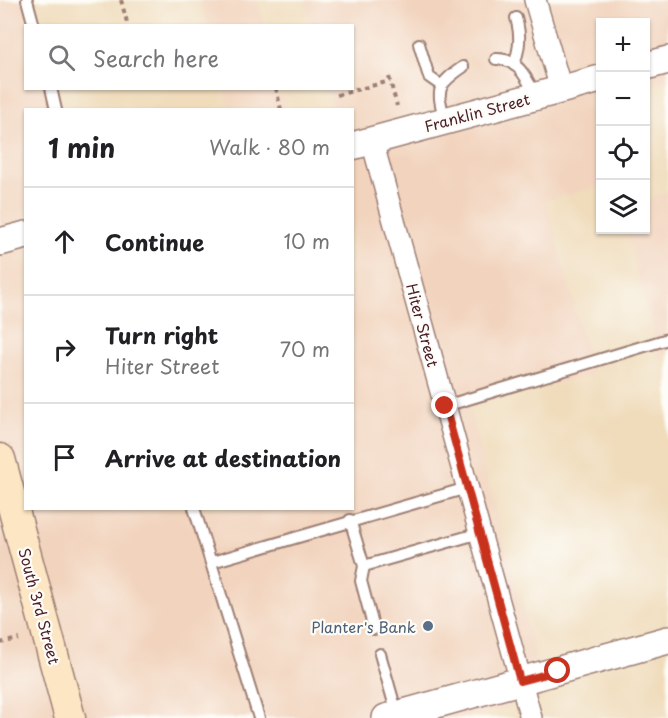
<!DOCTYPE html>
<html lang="en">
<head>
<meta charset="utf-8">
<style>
  :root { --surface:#fff; --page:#f2f2f2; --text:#202124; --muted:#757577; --line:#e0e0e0 }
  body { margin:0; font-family:"Playpen Sans",sans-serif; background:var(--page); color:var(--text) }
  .controls { position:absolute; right:18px; top:18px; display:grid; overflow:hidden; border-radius:0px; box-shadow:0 2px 4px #0004 }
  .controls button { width:54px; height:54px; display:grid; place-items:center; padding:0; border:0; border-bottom:2px solid var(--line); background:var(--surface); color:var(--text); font:30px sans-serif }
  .stop { position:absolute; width:18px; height:18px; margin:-14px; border:4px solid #c8321e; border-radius:50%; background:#fff }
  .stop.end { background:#c8321e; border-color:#fff; box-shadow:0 2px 6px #0008 }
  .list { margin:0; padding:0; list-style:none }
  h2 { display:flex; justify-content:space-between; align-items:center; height:78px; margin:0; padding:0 24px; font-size:26px }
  h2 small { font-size:20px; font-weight:400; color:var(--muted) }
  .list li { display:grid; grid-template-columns:39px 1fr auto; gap:18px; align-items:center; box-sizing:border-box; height:108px; padding:0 24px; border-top:2px solid var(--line) }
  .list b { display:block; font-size:22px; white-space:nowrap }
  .list p { margin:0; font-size:20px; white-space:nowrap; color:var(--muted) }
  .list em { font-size:20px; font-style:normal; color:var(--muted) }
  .icon { flex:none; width:33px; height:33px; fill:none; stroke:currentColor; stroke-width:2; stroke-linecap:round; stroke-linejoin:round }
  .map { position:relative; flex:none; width:668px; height:718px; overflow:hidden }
  .search { position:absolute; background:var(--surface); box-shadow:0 2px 4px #0004; left:24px; top:24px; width:330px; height:66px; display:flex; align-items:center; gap:15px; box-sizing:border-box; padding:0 21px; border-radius:0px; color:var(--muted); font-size:22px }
  .panel { position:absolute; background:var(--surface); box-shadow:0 2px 4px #0004; left:24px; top:108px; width:330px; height:402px; border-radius:0px }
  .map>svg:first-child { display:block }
  .built { fill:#f2d4be }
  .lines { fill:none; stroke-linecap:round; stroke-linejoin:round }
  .service-casing { stroke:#9d7e73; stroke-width:14 }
  .minor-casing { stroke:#9d7e73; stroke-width:24 }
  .tertiary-casing { stroke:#9d7e73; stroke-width:30 }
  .secondary-casing { stroke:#9d7e73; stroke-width:33 }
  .path { stroke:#9d7e73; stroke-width:4; stroke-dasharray:4.5 4.5; stroke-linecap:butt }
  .service { stroke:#fff; stroke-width:10 }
  .minor { stroke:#fff; stroke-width:21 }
  .tertiary { stroke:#fff; stroke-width:27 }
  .secondary { stroke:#fce6c4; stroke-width:30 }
  .route { stroke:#c8321e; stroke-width:8 }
  .service-dot { fill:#5c6f8a; stroke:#fdfcf7; stroke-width:2 }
  .labels { text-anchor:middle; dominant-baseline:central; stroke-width:4.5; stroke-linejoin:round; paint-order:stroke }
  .street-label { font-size:15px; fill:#4a1f2b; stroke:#fdfcf7 }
  .service-label { font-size:15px; fill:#4e5e75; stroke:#fdfcf7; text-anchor:end }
</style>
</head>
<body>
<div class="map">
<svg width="668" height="718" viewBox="0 0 668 718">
  <rect width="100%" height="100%" fill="#fdfcf7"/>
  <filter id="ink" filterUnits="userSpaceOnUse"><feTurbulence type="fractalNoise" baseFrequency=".0167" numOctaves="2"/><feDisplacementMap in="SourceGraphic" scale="12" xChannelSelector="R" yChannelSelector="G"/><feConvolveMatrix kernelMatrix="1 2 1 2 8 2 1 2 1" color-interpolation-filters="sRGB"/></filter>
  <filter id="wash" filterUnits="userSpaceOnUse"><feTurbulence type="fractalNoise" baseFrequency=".008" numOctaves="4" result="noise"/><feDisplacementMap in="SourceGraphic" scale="24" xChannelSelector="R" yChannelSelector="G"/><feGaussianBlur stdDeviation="1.35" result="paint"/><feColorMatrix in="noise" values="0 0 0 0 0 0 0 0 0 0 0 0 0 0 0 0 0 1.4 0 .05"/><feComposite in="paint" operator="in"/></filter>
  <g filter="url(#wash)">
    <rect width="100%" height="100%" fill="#f0dcbb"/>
    <!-- built -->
    <g class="built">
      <path d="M0 0H33L40 25 26 26V88L57 89 63 109 26 110V508H352V110L333 109 327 89 352 88V26L311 25 304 0H668V79L646 85V22H600V98L589 101 600 141V187L546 200 593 375 468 405 547 697 468 718H0Z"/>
      <path d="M200 0H257L264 25H207Z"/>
      <path d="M224 89H281L287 109H230Z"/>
      <path d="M668 192V354L657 358 652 326 625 230H646V199Z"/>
    </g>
  </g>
  <g filter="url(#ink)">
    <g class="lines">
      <!-- service casing -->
      <g class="service-casing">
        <g id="service">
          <path d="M27 0 34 26"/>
          <path d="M419 44 429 77 442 86"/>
          <path d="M496 59C518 58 527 79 536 96"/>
          <path d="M514 65C520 47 521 36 516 18"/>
          <path d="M51 88 56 110"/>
          <path d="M445 121C437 90 435 86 463 67"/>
          <path d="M445 406 668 339"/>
          <path d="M194 508 259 718"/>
          <path d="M350 520 364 566 361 581 374 629"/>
          <path d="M212 562 467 488"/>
          <path d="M364 566 480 533"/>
          <path d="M380 654 397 714"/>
        </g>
      </g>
      <!-- minor casing -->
      <g class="minor-casing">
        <g id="minor">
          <path d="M535 0 561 89"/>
          <path d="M372 141 531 718"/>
        </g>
      </g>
      <!-- tertiary casing -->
      <g class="tertiary-casing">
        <g id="tertiary">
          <path d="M646 66 668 60"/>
          <path d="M352 146 600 79"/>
          <path d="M0 242 26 235"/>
          <path d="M386 718 668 640"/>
        </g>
      </g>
      <!-- secondary casing -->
      <g class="secondary-casing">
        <path id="secondary" d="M0 459 70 718"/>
      </g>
      <!-- path -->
      <g class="path">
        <path d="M121 0 128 26"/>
        <path d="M389 77 397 106"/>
        <path d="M276 88 281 110"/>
        <path d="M337 95 390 81"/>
        <path d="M0 643 19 639"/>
      </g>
      <!-- service -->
      <use href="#service" class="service"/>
      <!-- minor -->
      <use href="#minor" class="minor"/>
      <!-- tertiary -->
      <use href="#tertiary" class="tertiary"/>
      <!-- secondary -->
      <use href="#secondary" class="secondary"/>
    </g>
  </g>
  <g class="lines" filter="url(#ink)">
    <!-- route -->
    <path class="route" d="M445 406 520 681 558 671"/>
  </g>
  <!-- markers -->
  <circle class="service-dot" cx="428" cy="626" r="6"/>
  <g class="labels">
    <!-- street labels -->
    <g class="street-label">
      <text transform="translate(477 112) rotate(-15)">Franklin Street</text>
      <text transform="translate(423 325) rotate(75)">Hiter Street</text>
      <text transform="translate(40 606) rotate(75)">South 3rd Street</text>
    </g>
    <!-- service labels -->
    <g class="service-label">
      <text x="416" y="626">Planter's Bank</text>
    </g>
  </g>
</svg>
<div class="controls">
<button>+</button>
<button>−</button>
<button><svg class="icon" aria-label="locate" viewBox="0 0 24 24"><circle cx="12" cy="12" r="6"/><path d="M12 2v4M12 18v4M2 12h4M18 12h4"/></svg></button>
<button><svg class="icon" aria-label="layers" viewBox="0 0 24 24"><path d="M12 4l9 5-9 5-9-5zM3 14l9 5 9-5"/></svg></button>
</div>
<div class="stop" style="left:558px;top:671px"></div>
<div class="stop end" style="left:445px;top:406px"></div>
<div class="search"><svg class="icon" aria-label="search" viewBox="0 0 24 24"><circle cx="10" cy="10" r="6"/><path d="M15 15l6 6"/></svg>Search here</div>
<section class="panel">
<h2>1 min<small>Walk · 80 m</small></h2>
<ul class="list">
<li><svg class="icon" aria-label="ahead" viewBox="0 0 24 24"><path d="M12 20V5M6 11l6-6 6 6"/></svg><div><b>Continue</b></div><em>10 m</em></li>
<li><svg class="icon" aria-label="right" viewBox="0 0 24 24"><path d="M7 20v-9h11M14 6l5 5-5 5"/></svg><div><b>Turn right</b><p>Hiter Street</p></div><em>70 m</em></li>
<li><svg class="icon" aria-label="arrive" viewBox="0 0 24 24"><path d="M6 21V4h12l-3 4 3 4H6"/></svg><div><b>Arrive at destination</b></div></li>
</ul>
</section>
</div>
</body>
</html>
